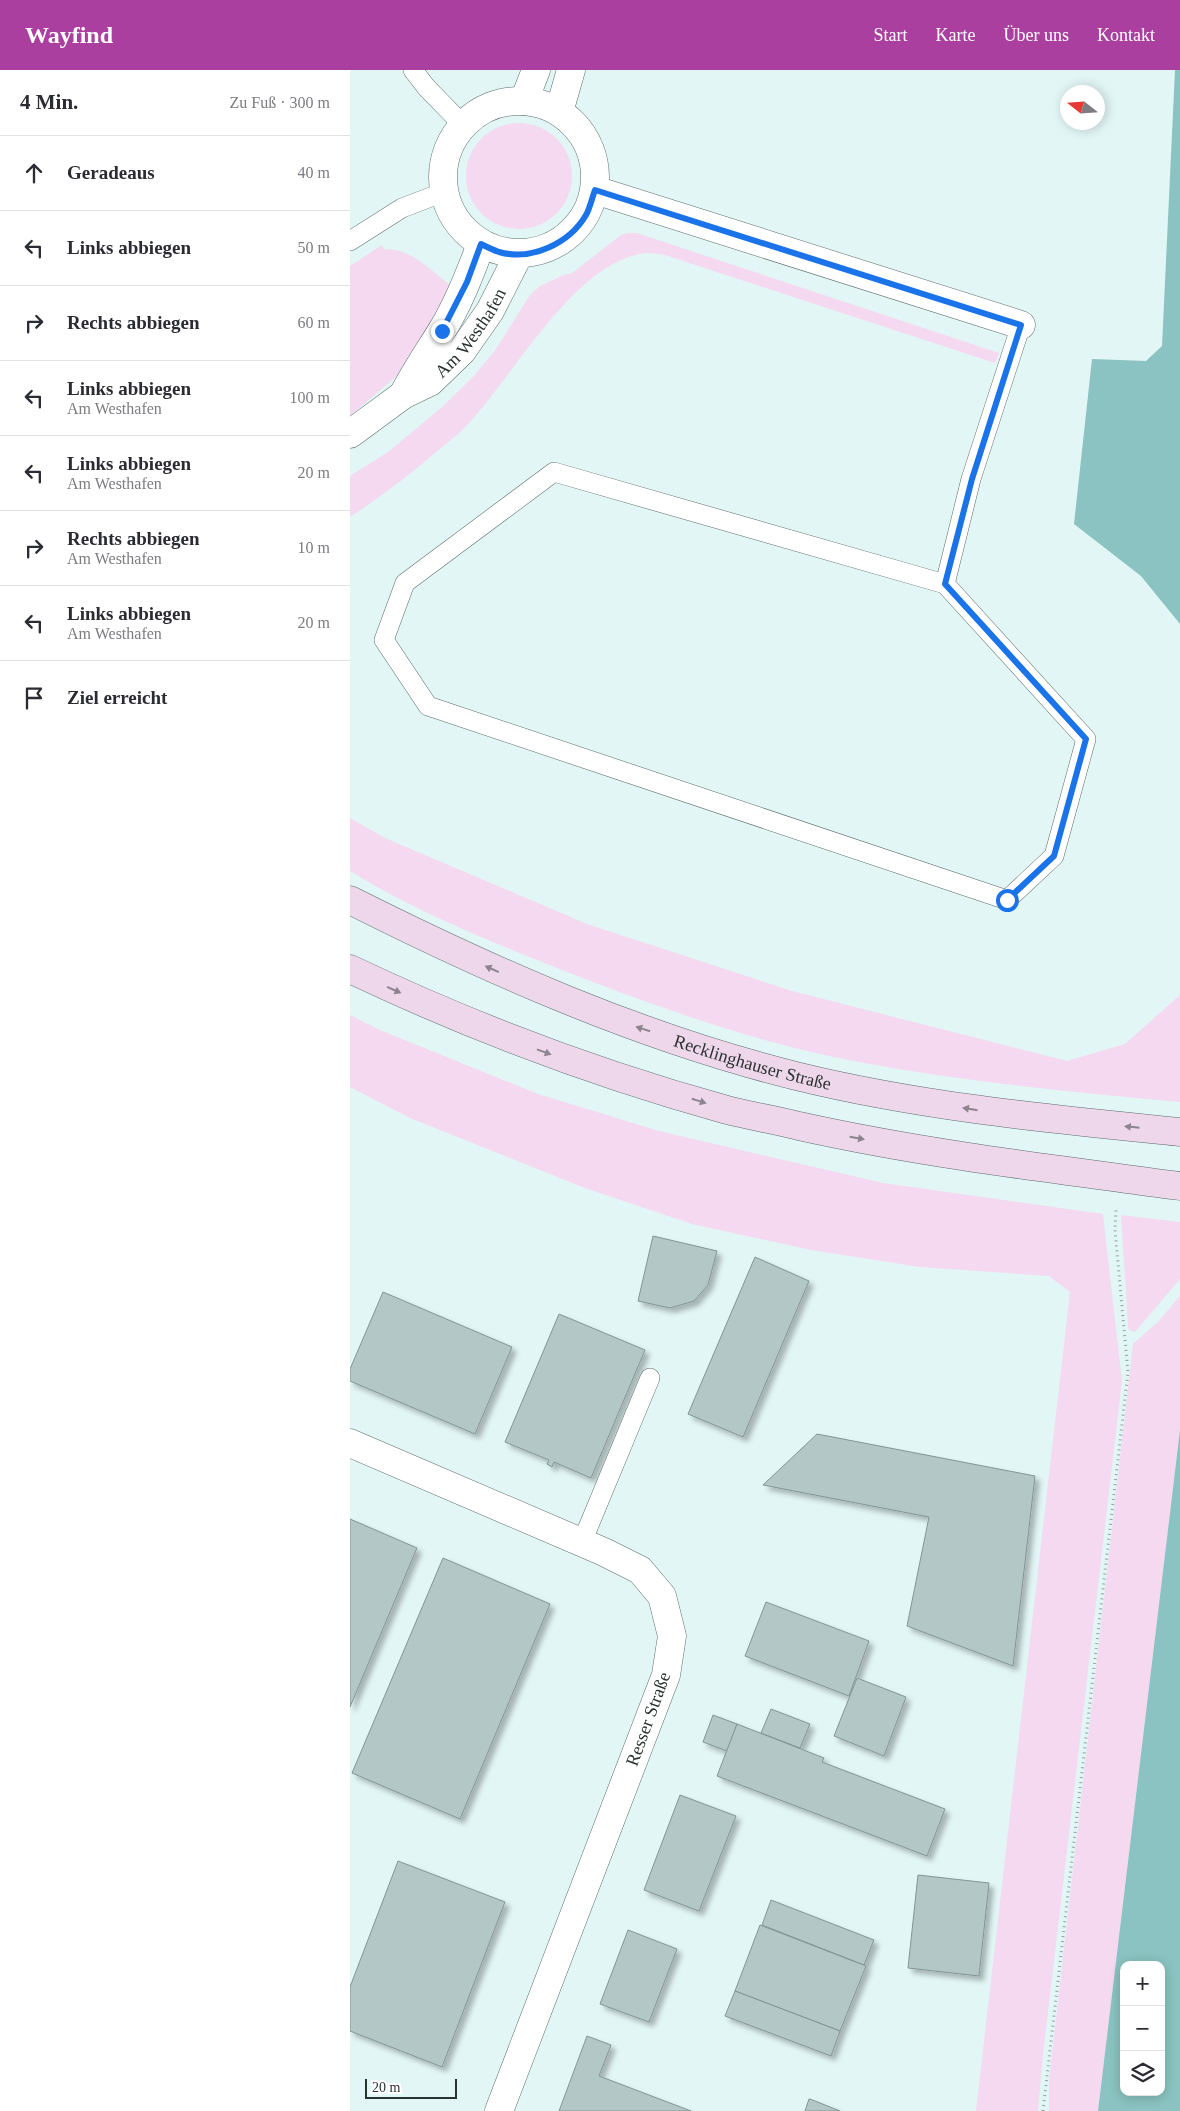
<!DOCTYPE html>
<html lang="de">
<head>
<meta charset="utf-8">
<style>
  :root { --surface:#fff; --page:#f2f2f3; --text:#2b2b33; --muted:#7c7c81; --line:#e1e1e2; --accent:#aa3fa0 }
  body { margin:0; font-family:"Times New Roman",serif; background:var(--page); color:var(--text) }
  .controls { position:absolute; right:15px; bottom:15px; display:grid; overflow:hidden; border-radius:10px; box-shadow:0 2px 12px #0003 }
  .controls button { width:45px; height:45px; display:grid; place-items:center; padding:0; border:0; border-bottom:1px solid var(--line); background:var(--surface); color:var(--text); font:25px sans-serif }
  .compass { position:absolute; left:710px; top:15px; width:45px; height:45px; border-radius:50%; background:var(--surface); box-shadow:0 2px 12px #0003; rotate:287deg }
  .scale { position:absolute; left:15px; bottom:12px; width:92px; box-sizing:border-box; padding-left:5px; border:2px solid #2a3231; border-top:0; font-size:14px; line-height:18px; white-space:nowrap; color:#2a3231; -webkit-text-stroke:4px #fff; paint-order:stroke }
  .stop { position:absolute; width:15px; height:15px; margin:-11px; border:4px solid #1a73e8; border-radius:50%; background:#fff }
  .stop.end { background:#1a73e8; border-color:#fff; box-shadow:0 1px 5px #0008 }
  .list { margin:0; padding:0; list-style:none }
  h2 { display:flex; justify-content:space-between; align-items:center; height:65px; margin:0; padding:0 20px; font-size:21px }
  h2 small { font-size:16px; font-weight:400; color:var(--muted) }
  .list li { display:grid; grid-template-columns:32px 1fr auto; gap:15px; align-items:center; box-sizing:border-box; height:75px; padding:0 20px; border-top:1px solid var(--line) }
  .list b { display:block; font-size:19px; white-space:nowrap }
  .list p { margin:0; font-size:16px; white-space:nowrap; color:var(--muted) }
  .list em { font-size:16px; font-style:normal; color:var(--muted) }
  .icon { flex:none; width:28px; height:28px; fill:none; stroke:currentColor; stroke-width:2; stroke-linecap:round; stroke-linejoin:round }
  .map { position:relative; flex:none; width:830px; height:2041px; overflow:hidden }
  header { display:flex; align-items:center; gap:30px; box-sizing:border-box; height:70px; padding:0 25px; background:var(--accent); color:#fff }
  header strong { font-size:24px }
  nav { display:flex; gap:28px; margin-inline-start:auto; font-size:18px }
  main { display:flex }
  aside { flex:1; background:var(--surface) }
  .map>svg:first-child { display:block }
  .green { fill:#f4d9f0 }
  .water { fill:#8ac3c1; fill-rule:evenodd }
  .building { fill:#b3c7c6; stroke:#829594; filter:url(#shadow) }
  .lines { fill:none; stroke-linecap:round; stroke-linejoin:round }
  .service-casing { stroke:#5b6d6c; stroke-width:20 }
  .minor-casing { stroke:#5b6d6c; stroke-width:29 }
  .secondary-casing { stroke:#5b6d6c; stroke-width:29 }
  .path { stroke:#92a1a0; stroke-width:3; stroke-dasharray:1 4; stroke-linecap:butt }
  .service { stroke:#fff; stroke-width:19 }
  .minor { stroke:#fff; stroke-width:28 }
  .secondary { stroke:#eed6eb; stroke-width:28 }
  .oneway { fill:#8c848e }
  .route { stroke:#1a73e8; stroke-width:6 }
  .labels { text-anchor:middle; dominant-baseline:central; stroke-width:4; stroke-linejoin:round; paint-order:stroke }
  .street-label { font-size:18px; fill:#2a3231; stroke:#fff }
</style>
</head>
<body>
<header>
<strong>Wayfind</strong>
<nav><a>Start</a><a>Karte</a><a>Über uns</a><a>Kontakt</a></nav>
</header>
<main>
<aside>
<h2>4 Min.<small>Zu Fuß · 300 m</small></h2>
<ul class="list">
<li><svg class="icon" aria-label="ahead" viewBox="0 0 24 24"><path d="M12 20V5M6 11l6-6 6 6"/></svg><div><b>Geradeaus</b></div><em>40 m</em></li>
<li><svg class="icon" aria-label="left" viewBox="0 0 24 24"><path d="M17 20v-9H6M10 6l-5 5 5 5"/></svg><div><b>Links abbiegen</b></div><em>50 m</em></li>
<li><svg class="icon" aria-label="right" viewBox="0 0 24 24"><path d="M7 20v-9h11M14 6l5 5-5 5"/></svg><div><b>Rechts abbiegen</b></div><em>60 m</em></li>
<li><svg class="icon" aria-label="left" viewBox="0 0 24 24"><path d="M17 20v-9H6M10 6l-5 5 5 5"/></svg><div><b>Links abbiegen</b><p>Am Westhafen</p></div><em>100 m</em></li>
<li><svg class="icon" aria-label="left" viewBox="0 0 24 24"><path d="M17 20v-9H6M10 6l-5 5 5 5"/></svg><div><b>Links abbiegen</b><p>Am Westhafen</p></div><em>20 m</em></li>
<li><svg class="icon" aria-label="right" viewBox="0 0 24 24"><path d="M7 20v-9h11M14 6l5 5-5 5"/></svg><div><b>Rechts abbiegen</b><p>Am Westhafen</p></div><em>10 m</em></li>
<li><svg class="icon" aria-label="left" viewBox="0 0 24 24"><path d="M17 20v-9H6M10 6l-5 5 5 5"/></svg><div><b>Links abbiegen</b><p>Am Westhafen</p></div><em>20 m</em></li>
<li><svg class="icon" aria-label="arrive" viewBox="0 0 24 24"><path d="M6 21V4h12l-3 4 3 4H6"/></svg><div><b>Ziel erreicht</b></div></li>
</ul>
</aside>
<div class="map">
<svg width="830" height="2041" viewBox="0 0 830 2041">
  <defs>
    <filter id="shadow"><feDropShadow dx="4.5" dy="4.5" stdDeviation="2.5" flood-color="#0004"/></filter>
  </defs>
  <rect width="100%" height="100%" fill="#e2f6f5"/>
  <!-- green -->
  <g class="green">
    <circle cx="169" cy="106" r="53"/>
    <path d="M278 163H287L649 283 645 293 315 185C309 184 303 183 296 183 226 190 164 305 119 353 111 363 100 370 91 378 62 403 32 426 0 447V406L38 382 91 338 123 307 146 279 180 225 190 216 216 204H221L271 165Z"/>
    <path d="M32 175 34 179C62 179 79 199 100 215L85 251 56 298 0 346V196Z"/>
    <path d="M0 748 35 768 237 854 442 921 717 991 775 974 830 925V1032C723 1022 615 1012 509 992 402 972 298 934 197 894 130 867 61 839 0 801Z"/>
    <path d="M0 945 30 960 188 1024 309 1061 533 1113 753 1144 772 1311 693 1985 688 2041H626L720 1222 699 1206 570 1197 461 1180 342 1154 235 1118 60 1048 0 1017Z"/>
    <path d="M771 1145 830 1152V1209L785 1262 779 1260 778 1256Z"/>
    <path d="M830 1226V1360L748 2041H699V2010L783 1274 809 1251Z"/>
  </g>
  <!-- water -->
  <g class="water">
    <path d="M825 0H830V554L791 506 724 454 742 289 796 291 812 276Z"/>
    <path d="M830 1360V2041H748ZM774 1895H811V2022H774Z"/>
  </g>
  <!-- building -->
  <g class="building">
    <path d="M303 1166 367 1181 358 1215 344 1231 320 1238 288 1231Z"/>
    <path d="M405 1187 459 1211 393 1367 338 1344Z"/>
    <path d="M33 1222 162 1277 125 1364 0 1311V1299Z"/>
    <path d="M209 1244 295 1280 241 1408 204 1392 202 1397 197 1394 199 1390 155 1372Z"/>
    <path d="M467 1364 685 1406 663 1596 557 1556 579 1447 413 1415Z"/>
    <path d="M0 1449 67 1478 0 1637Z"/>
    <path d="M93 1488 200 1534 110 1749 2 1703Z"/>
    <path d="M416 1532 519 1571 499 1626 395 1586Z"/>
    <path d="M507 1608 556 1627 534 1686 484 1666Z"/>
    <path d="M421 1639 460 1654 450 1678 411 1663Z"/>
    <path d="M363 1645 387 1654 377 1681 353 1672Z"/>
    <path d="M387 1654 474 1688 472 1692 595 1739 577 1786 367 1706Z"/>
    <path d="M330 1725 386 1746 349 1841 294 1820Z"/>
    <path d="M48 1791 155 1832 92 1997 0 1961V1917Z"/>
    <path d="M568 1805 639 1813 629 1906 558 1898Z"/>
    <path d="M421 1830 524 1870 514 1895 412 1855Z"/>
    <path d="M410 1855 516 1896 490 1961 385 1921Z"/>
    <path d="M278 1860 327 1879 299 1952 250 1934Z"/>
    <path d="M385 1921 490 1961 481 1986 375 1946Z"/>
    <path d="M237 1966 261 1975 249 2006 341 2041H209Z"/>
    <path d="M459 2029H460L490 2041H455Z"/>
  </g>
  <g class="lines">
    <!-- service casing -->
    <g class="service-casing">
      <g id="service">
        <path d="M63 0 76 17 113 55"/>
        <path d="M0 171 52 138 94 122"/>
        <path d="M595 514 736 669 704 786 657 830 78 636 34 570 55 513 204 402 595 514 621 409 671 255"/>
        <path d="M232 1472 300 1308"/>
      </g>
    </g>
    <!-- minor casing -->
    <g class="minor-casing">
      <g id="minor">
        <circle cx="169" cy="107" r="76"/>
        <path d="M174 31 186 0"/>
        <path d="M209 42 221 0"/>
        <path d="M245 120 671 255"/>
        <path d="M53 325C65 302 78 283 91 262 108 235 120 204 131 174"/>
        <path id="s1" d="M0 364 53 325 80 312 112 281 140 241 169 184"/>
        <path d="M0 1373 254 1482 290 1500 312 1526 322 1566 316 1605 149 2041"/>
      </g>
    </g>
    <!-- secondary casing -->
    <g class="secondary-casing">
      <g id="secondary">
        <path id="s2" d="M0 830C143 902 290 967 446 1006 572 1037 701 1049 830 1062"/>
        <path d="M0 899C122 957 247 1004 377 1040 401 1046 425 1050 449 1056 575 1084 703 1099 830 1116"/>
      </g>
    </g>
    <!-- path -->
    <path class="path" d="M693 2041 778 1302 765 1160 766 1139"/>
    <!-- service -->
    <use href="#service" class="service"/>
    <!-- minor -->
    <use href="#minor" class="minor"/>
    <!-- secondary -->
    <use href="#secondary" class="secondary"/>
  </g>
  <!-- one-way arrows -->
  <defs><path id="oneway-solid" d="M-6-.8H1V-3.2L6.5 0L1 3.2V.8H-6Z" transform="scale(1.25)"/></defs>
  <g class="oneway">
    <use href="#oneway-solid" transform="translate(142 899) rotate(-156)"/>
    <use href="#oneway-solid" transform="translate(44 920) rotate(24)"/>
    <use href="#oneway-solid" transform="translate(293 959) rotate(-162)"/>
    <use href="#oneway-solid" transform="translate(194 982) rotate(20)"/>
    <use href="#oneway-solid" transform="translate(349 1031) rotate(17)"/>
    <use href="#oneway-solid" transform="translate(620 1039) rotate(-171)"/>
    <use href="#oneway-solid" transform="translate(782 1057) rotate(-174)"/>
    <use href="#oneway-solid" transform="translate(507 1068) rotate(10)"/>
  </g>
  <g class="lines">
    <!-- route -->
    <path class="route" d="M92 261 117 212 131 174C137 177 143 180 149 182 181 191 219 174 236 145 240 138 242 128 245 120L671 255 622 409 595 514 736 669 704 786 657 830"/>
  </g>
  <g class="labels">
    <!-- street labels -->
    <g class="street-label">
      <text stroke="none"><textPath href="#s1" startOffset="160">Am Westhafen</textPath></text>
      <text stroke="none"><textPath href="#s2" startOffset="435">Recklinghauser Straße</textPath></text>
      <text transform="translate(298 1649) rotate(-70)">Resser Straße</text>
    </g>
  </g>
</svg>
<div class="controls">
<button>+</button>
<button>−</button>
<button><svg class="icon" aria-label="layers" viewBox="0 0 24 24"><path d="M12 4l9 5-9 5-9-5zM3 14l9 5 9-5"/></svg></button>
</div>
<svg class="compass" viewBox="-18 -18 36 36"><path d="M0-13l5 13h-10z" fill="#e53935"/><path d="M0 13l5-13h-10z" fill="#7c7c81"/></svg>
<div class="scale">20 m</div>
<div class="stop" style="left:657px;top:830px"></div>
<div class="stop end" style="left:92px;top:261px"></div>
</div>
</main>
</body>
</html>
